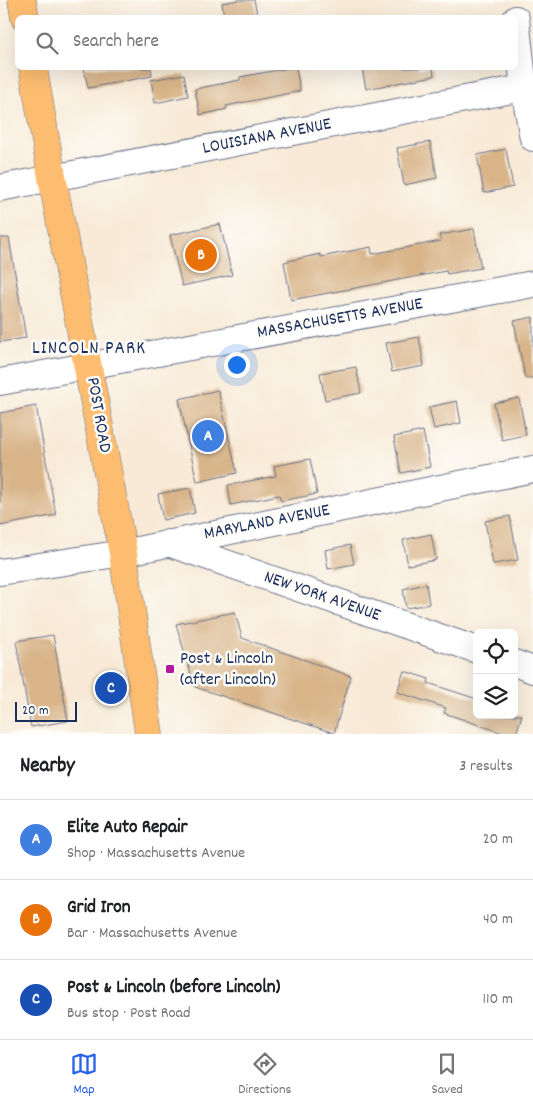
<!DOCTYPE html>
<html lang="en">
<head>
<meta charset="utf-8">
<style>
  :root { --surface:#fff; --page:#f2f2f2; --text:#202124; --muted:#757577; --line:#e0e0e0; --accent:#2563eb }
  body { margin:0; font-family:Dekko,sans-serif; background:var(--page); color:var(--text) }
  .controls { position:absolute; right:15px; bottom:15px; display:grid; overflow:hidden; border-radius:8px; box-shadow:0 5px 20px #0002 }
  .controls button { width:45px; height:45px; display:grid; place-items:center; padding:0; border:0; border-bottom:1px solid var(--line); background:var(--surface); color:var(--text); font:25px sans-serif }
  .scale { position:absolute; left:15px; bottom:12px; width:62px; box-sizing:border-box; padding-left:5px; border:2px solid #1b2f5e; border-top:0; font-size:14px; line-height:18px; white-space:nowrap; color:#1b2f5e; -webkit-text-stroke:4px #fdfcf7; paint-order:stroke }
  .you { position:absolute; left:236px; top:364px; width:18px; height:18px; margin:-12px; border:4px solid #fff; border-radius:50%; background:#1a73e8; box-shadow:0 0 0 8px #1a73e833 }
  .badge { display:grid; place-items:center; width:32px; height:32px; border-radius:50%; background:var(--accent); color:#fff; font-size:16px; font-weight:700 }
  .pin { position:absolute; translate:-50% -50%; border:2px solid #fff; box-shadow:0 1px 5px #0006 }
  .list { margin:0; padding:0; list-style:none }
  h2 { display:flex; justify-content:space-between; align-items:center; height:65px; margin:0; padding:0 20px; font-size:21px }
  h2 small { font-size:16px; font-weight:400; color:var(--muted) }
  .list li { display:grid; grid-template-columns:32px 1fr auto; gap:15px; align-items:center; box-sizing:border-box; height:80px; padding:0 20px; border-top:1px solid var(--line) }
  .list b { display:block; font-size:19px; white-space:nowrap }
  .list p { margin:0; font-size:16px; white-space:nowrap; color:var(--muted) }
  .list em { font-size:16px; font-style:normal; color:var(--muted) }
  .icon { flex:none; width:28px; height:28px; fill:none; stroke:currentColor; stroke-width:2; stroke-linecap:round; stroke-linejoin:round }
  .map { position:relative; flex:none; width:533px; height:734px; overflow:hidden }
  .search { position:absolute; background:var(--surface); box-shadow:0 5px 20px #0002; left:15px; right:15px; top:15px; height:55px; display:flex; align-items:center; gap:12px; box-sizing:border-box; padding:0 18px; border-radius:8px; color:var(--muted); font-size:19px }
  .sheet { height:305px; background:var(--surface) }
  nav { display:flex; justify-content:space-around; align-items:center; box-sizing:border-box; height:70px; border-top:1px solid var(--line); background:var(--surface); font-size:14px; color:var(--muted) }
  nav a { display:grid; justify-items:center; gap:2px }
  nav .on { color:var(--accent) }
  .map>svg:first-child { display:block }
  .building { fill:#d8b488 }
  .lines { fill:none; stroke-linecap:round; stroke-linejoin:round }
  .minor-casing { stroke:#687088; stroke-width:28 }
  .major-casing { stroke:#687088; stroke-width:29 }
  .minor { stroke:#fff; stroke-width:26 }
  .major { stroke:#fcbd6f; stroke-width:28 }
  .poi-dot { fill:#b5179e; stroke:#fdfcf7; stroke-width:2 }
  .labels { text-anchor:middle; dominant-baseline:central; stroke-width:5; stroke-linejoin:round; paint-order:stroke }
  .street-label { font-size:18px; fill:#1b2f5e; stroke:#fdfcf7 }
  .poi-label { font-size:18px; fill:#1b2f5e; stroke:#fdfcf7; text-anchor:start }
  .neighbourhood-label { font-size:19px; letter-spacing:1px; fill:#1b2f5e; stroke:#fdfcf7 }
</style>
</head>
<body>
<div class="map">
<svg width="533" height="734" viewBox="0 0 533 734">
  <rect width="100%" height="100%" fill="#fdfcf7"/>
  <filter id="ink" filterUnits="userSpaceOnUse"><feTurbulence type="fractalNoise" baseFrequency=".02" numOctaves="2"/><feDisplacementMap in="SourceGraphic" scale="10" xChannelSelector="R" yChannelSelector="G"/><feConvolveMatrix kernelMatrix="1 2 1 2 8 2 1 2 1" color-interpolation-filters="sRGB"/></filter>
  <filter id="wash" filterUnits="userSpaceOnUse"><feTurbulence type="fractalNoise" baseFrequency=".0096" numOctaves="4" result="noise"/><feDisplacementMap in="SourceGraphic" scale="20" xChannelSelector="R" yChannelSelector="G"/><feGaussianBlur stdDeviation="1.12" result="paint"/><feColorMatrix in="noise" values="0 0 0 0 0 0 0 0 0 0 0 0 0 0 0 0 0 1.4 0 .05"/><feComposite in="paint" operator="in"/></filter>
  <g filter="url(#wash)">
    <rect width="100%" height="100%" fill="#f8ead7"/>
    <g id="blocks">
      <!-- building -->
      <g class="building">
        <path d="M238 0H254L258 18H224L222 3Z"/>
        <path d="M84 68H151L152 76 88 88Z"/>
        <path d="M289 68H296L300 91 226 106 227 109 200 115 195 89 240 80V77Z"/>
        <path d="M362 68H433L434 76 366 89Z"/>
        <path d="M184 74 188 96 155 103 151 80Z"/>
        <path d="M430 142 437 178 404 185 397 148Z"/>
        <path d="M506 149 513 187 484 193 477 155Z"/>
        <path d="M220 224 232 275 182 286 170 235Z"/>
        <path d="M474 229 481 268 447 274 446 271 291 300 284 262 320 254 321 257 371 247 372 254 441 241 439 235Z"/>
        <path d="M0 238H9L26 338 0 342Z"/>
        <path d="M533 317V378H525L514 321Z"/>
        <path d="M419 337 424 366 392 372 386 343Z"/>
        <path d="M356 367 361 393 325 400 320 373Z"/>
        <path d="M218 390 237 473 197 482 179 399Z"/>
        <path d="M519 398 526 435 502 440 494 403Z"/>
        <path d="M457 401 461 423 434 429 429 407Z"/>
        <path d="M36 406 56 515 0 526V413Z"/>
        <path d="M423 431 430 467 401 473 394 437Z"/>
        <path d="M310 459 317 494 281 501 279 495 231 505 228 485 276 476 274 466Z"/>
        <path d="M190 488 195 513 163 520 158 494Z"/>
        <path d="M510 516 518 560 493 564 485 521Z"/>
        <path d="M431 534 436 560 408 565 403 540Z"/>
        <path d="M350 545 354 564 328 569 325 550Z"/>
        <path d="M426 584 429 604 406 608 403 589Z"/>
        <path d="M235 612 242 638 351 676 334 733 195 687 176 624Z"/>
        <path d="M53 635 68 721 31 727 16 641Z"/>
        <path d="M404 671 429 679 428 683 477 699V715H522L516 734H506L444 713 446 708 397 692Z"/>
      </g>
    </g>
  </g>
  <g filter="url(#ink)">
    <use href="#blocks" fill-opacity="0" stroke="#687088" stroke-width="1"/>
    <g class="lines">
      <!-- minor casing -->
      <g class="minor-casing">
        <g id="minor">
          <path d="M516 19 524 88 533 138"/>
          <path d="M0 188 533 86"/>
          <path d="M0 382 533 284"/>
          <path d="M168 543 477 650"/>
          <path d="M0 572 123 553 533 469"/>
          <path d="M514 663 533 670"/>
        </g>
      </g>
      <!-- major casing -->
      <g class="major-casing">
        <g id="major">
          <path d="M22 0 25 18"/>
          <path d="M33 68 52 177 123 553 149 734"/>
        </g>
      </g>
      <!-- minor -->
      <use href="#minor" class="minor"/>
      <!-- major -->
      <use href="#major" class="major"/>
    </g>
  </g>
  <!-- markers -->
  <rect class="poi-dot" x="165" y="664" width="10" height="10" rx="2.5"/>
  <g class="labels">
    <!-- street labels -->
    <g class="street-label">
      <text transform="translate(267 137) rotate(-11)">LOUISIANA AVENUE</text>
      <text transform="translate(340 319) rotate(-10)">MASSACHUSETTS AVENUE</text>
      <text transform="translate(98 415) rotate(80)">POST ROAD</text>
      <text transform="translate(267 523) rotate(-11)">MARYLAND AVENUE</text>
      <text transform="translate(322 597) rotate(19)">NEW YORK AVENUE</text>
    </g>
    <!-- poi labels -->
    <g class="poi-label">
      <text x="180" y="659">Post &amp; Lincoln<tspan x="180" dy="21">(after Lincoln)</tspan></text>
    </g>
    <!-- neighbourhood labels -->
    <g class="neighbourhood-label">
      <text x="89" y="349">LINCOLN PARK</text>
    </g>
  </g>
</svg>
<div class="controls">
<button><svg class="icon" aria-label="locate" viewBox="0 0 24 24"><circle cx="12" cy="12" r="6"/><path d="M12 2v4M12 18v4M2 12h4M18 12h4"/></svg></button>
<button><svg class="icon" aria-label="layers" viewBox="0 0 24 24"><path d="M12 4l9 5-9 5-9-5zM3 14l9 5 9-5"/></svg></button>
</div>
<div class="scale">20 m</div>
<div class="you"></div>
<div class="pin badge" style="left:208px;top:436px;background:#3f7fe0">A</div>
<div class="pin badge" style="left:201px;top:255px;background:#e8710a">B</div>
<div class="pin badge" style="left:111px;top:688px;background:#1a4fb4">C</div>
<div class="search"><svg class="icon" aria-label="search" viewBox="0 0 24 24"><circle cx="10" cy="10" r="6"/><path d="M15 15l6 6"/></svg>Search here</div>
</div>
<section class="sheet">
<h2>Nearby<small>3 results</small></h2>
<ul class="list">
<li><span class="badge" style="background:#3f7fe0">A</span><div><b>Elite Auto Repair</b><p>Shop · Massachusetts Avenue</p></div><em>20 m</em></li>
<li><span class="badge" style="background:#e8710a">B</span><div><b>Grid Iron</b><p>Bar · Massachusetts Avenue</p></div><em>40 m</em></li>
<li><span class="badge" style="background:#1a4fb4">C</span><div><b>Post &amp; Lincoln (before Lincoln)</b><p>Bus stop · Post Road</p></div><em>110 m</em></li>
</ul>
</section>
<nav>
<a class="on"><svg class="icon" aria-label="map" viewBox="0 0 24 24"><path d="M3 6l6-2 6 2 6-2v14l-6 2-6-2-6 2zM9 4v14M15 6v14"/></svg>Map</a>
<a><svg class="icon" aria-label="directions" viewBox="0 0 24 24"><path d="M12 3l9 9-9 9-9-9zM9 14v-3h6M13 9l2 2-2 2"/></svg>Directions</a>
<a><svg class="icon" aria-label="saved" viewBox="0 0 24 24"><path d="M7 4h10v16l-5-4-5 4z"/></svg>Saved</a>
</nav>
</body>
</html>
